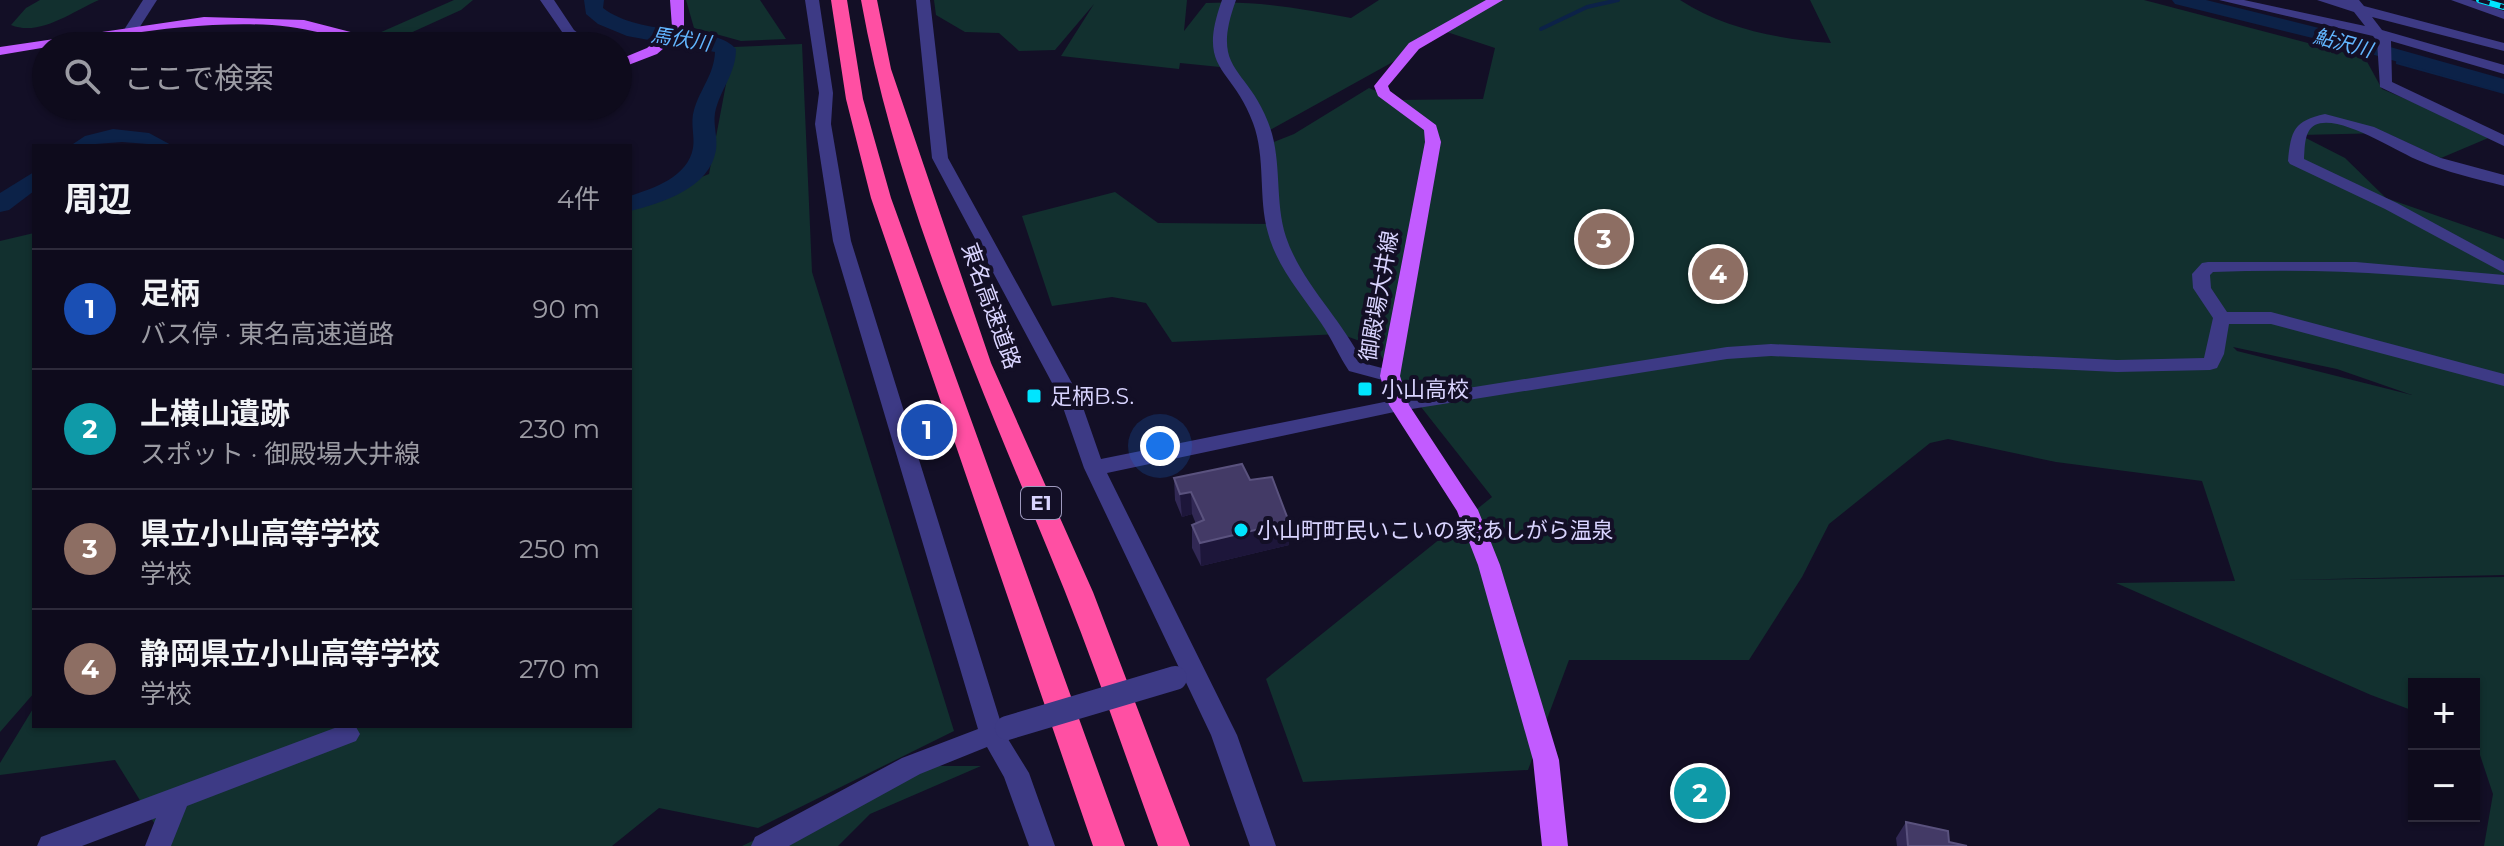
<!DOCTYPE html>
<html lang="ja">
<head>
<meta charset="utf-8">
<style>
  :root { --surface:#0e0b1c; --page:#171425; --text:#f1f3f6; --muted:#9b9ba3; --line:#2e2b3b; --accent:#2563eb }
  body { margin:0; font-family:Montserrat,"Noto Sans JP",sans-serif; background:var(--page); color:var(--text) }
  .controls { position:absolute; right:24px; bottom:24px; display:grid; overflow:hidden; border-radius:0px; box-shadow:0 2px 6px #0004 }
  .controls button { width:72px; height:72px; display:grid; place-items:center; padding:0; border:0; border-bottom:2px solid var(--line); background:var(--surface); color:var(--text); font:40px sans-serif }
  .you { position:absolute; left:1160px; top:446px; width:28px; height:28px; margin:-20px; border:6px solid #fff; border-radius:50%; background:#1a73e8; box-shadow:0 0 0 12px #1a73e833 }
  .badge { display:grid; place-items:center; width:52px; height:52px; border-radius:50%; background:var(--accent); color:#fff; font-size:26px; font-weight:700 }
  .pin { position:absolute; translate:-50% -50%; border:4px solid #fff; box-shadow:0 2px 8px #0006 }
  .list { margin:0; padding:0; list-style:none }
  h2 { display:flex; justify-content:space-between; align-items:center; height:104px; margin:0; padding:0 32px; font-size:34px }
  h2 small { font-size:26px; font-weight:400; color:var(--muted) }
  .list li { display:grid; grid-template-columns:52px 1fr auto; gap:24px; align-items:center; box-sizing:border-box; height:120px; padding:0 32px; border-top:2px solid var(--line) }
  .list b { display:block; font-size:30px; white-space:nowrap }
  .list p { margin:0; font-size:26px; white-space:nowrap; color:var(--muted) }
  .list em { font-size:26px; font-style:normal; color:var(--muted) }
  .icon { flex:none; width:44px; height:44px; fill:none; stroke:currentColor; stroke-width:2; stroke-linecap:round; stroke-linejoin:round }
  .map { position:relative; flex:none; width:2504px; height:846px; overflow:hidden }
  .search { position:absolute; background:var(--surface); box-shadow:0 2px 6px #0004; left:32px; top:32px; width:600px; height:88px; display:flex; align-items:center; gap:20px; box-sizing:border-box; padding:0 28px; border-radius:44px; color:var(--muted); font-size:30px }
  .panel { position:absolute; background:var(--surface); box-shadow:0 2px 6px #0004; left:32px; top:144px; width:600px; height:584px; border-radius:0px }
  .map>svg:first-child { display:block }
  .green { fill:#12302f; fill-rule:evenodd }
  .water { fill:#0c2248 }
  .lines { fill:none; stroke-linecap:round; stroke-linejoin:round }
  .stream { stroke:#0c2248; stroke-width:4 }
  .river { fill:#0c2248; fill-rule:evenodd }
  .minor { fill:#3d3a85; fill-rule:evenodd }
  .major { fill:#c25bff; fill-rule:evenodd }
  .highway { fill:#ff4fa3; fill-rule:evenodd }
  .rail-casing { stroke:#00e5ff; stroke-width:6 }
  .rail { stroke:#130f26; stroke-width:4; stroke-dasharray:11; stroke-linecap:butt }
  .minor-bridge { stroke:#3d3a85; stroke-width:24 }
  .wall { fill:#312854 }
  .shaded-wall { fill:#1d163a }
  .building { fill:#433a66; stroke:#5a527e; stroke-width:2 }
  .poi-dot { fill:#00e5ff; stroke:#130f26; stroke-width:3 }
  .labels { text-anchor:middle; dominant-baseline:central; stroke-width:8; stroke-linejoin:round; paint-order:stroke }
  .far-water-label { font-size:20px; font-style:italic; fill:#62b6ff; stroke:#130f26 }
  .shield { fill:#130f26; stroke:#9e99be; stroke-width:2 }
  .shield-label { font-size:20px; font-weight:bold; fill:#d9d4ff }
  .street-label { font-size:22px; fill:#d9d4ff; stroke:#130f26 }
  .poi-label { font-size:22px; fill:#d9d4ff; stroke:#130f26; text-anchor:start }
</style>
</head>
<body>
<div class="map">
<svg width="2504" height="846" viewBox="0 0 2504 846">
  <rect width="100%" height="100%" fill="#130f26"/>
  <!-- green -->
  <g class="green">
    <path d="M40 0H99C73 11 40 37 11 25L26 8Z"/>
    <path d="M454 0H473L461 10 406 35 379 33Z"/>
    <path d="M686 0H760L786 39 741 41 694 28Z"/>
    <path d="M934 0H1187L1184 31 1206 3C1256 0 1303 9 1351 18L1379 0H1680C1725 29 1778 39 1831 43L1810 0H2144L2365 58 2382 89 2493 136 2441 158 2386 133 2300 135 2345 158 2386 198 2504 239V575L2282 580 2504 577V846H2484L2493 794 2474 737V684H2414V711L2371 695 2116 583 2235 581 2202 481 2056 462 1948 439 1930 443 1829 524 1802 577 1749 660H1569L1528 770 1303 782 1266 679 1492 497 1373 346 1341 334 1172 342 1146 303 1112 297 1052 306 1022 216 1115 192 1158 223 1275 224 1269 144 1294 134 1369 88 1397 100 1483 99 1495 48 1447 32 1270 130 1230 68 1180 63 1179 69 1061 56 1094 4 1055 50 1019 51 999 33 965 32 936 15ZM2233 347 2337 369 2412 395 2237 351Z"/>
    <path d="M802 44 812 272 954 731 758 828 659 808 612 846H162L164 839 115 760 0 775V763L34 707V726H630V206L709 174 733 47Z"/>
    <path d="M34 233V693L0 732V241Z"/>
    <path d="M911 766H981L870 814 838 846H742Z"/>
  </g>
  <!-- water -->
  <path class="water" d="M2397 50 2504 81V94L2396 64Z"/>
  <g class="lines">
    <!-- stream -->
    <path class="stream" d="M1541 29 1587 7 1618 0"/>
    <!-- river -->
    <g class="river">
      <path d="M584 0H604L603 8C642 38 716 24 736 49 736 74 720 89 715 113 713 125 718 138 716 150 710 188 662 203 630 211V196C654 188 688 177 693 148 695 136 690 123 694 110 700 89 714 75 715 52L627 36 598 24 586 14Z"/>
      <path d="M2172 0H2206L2351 36 2504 79V93L2337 44 2175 4Z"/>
      <path d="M113 129 149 133 173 146 122 142 70 146 85 136Z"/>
      <path d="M34 172V191L9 210 0 212V193Z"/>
    </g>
    <!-- minor -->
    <g class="minor">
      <path d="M143 0H157L134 36H124L122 33Z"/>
      <path d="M540 0H554L574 30 595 46H575L569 42Z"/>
      <path d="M805 0H819L833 93 831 124 851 241 1000 720 1014 722 1017 729 1008 739 1029 773 1055 846H1029L1004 777 987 747 920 774 789 846H751L755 837 902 758 978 729 833 241 815 124 819 93Z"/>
      <path d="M916 0H930L948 158 1079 396 1101 459 1399 399 1727 347 1771 344 2117 360 2204 358 2213 318 2193 288 2192 274 2202 263 2208 262H2356L2504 275V285C2407 273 2310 268 2213 272L2210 275 2211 288 2227 312H2271L2504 374V386L2271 324H2229L2224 354 2217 368 2210 370 2117 372 1771 356 1727 359 1399 411 1107 473 1237 735 1276 846H1250L1211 735 1084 468 1059 396 932 158Z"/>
      <path d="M1222 0H1236C1210 72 1246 65 1268 122 1283 159 1274 200 1286 237 1302 284 1342 319 1363 363L1397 372 1400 376 1397 380 1390 382 1349 371C1339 356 1332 339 1321 323 1302 295 1277 267 1268 233 1258 197 1266 158 1253 123 1232 65 1196 72 1222 0Z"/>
      <path d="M2219 0H2244L2365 26 2354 12 2317 0H2359L2364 6 2504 43V51L2372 17 2382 30 2504 65V74L2391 41 2392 82 2504 135V146L2380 87 2377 41 2373 36Z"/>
      <path d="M2451 0H2471L2504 11V19Z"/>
      <path d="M2325 114 2374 127 2441 158 2504 175V186C2477 179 2446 172 2420 161 2397 152 2339 113 2315 125 2304 131 2305 147 2304 159L2397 203 2504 261V273L2385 209 2290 164 2288 161C2291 130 2294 121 2325 114Z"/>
      <path d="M340 726 356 727 360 734 356 741 187 806 171 846H145L156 818 82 846H37L41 837Z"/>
    </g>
    <!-- major -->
    <g class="major">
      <path d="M670 0H684V31L657 54 618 69V60L647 48 672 27Z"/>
      <path d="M1486 0H1503L1419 49 1388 86 1390 91 1436 125 1441 142 1400 376 1409 405 1478 510 1500 565 1559 760 1568 846H1542L1533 760 1478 565 1457 511 1389 405 1380 376 1425 142 1424 130 1378 96 1374 86 1409 43Z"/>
      <path d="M204 17 304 20 405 46C360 46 317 28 272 25 180 20 88 41 0 55V47Z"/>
    </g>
    <!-- highway -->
    <g class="highway">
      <path d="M831 0H847L863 99 891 198 1125 846H1093L871 198 846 99Z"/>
      <path d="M861 0H877L891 69 991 363 1093 592 1190 846H1158C1127 761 1098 674 1064 589 986 397 898 206 861 0Z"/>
    </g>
    <!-- rail casing -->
    <g class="rail-casing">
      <path id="rail" d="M2479 0 2504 7"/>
    </g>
    <!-- rail -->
    <use href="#rail" class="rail"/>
    <!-- minor-bridge -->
    <path class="minor-bridge" d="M1007 728 1175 678"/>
  </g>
  <!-- wall -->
  <g class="wall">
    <path d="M1174 478 1250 480 1289 545 1201 566 1192 548V525L1196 524 1192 514 1182 517 1175 500Z"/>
    <path d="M1906 822 1949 842 1967 846H1897L1896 838Z"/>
  </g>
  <!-- shaded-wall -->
  <g class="shaded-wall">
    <path d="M1191 492 1192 514 1182 517 1180 494Z"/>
    <path d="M1289 522V545L1201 566 1200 543Z"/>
  </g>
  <!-- building -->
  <g class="building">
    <path d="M1242 464 1250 480 1272 477 1289 522 1200 543 1192 525 1204 520 1191 492 1180 494 1174 478Z"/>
    <path d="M1906 822 1948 831 1949 842 1967 846H1908Z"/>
  </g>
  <!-- markers -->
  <g class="poi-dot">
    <rect x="1357" y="381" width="16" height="16" rx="4"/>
    <rect x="1026" y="388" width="16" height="16" rx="4"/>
    <circle cx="1241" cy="530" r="8"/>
  </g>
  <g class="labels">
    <!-- far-water labels -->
    <g class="far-water-label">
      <text transform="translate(681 39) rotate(9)">馬伏川</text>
      <text transform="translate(2343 43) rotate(15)">鮎沢川</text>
    </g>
    <!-- shield labels -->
    <rect class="shield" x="1021" y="487" width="40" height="32" rx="6"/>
    <g class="shield-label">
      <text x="1041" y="503">E1</text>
    </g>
    <!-- street labels -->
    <g class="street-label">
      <text transform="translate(1379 296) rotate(-80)">御殿場大井線</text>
      <text transform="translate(991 306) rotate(70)">東名高速道路</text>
    </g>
    <!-- poi labels -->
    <g class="poi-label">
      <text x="1381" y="389">小山高校</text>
      <text x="1050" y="396">足柄B.S.</text>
      <text x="1257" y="530">小山町町民いこいの家;あしがら温泉</text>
    </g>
  </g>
</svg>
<div class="controls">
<button>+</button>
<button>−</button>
</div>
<div class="you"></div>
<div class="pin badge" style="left:927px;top:430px;background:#1a4fb4">1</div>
<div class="pin badge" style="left:1700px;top:793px;background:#0f9aa8">2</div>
<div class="pin badge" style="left:1604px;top:239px;background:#8d6e63">3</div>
<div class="pin badge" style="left:1718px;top:274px;background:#8d6e63">4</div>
<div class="search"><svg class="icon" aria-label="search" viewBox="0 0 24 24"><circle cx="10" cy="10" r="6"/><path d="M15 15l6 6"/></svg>ここで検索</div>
<section class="panel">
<h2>周辺<small>4件</small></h2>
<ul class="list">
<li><span class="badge" style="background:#1a4fb4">1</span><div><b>足柄</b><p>バス停 · 東名高速道路</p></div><em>90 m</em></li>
<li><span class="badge" style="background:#0f9aa8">2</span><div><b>上横山遺跡</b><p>スポット · 御殿場大井線</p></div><em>230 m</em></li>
<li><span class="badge" style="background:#8d6e63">3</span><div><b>県立小山高等学校</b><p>学校</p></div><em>250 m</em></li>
<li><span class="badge" style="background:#8d6e63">4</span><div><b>静岡県立小山高等学校</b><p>学校</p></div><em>270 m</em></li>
</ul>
</section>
</div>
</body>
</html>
